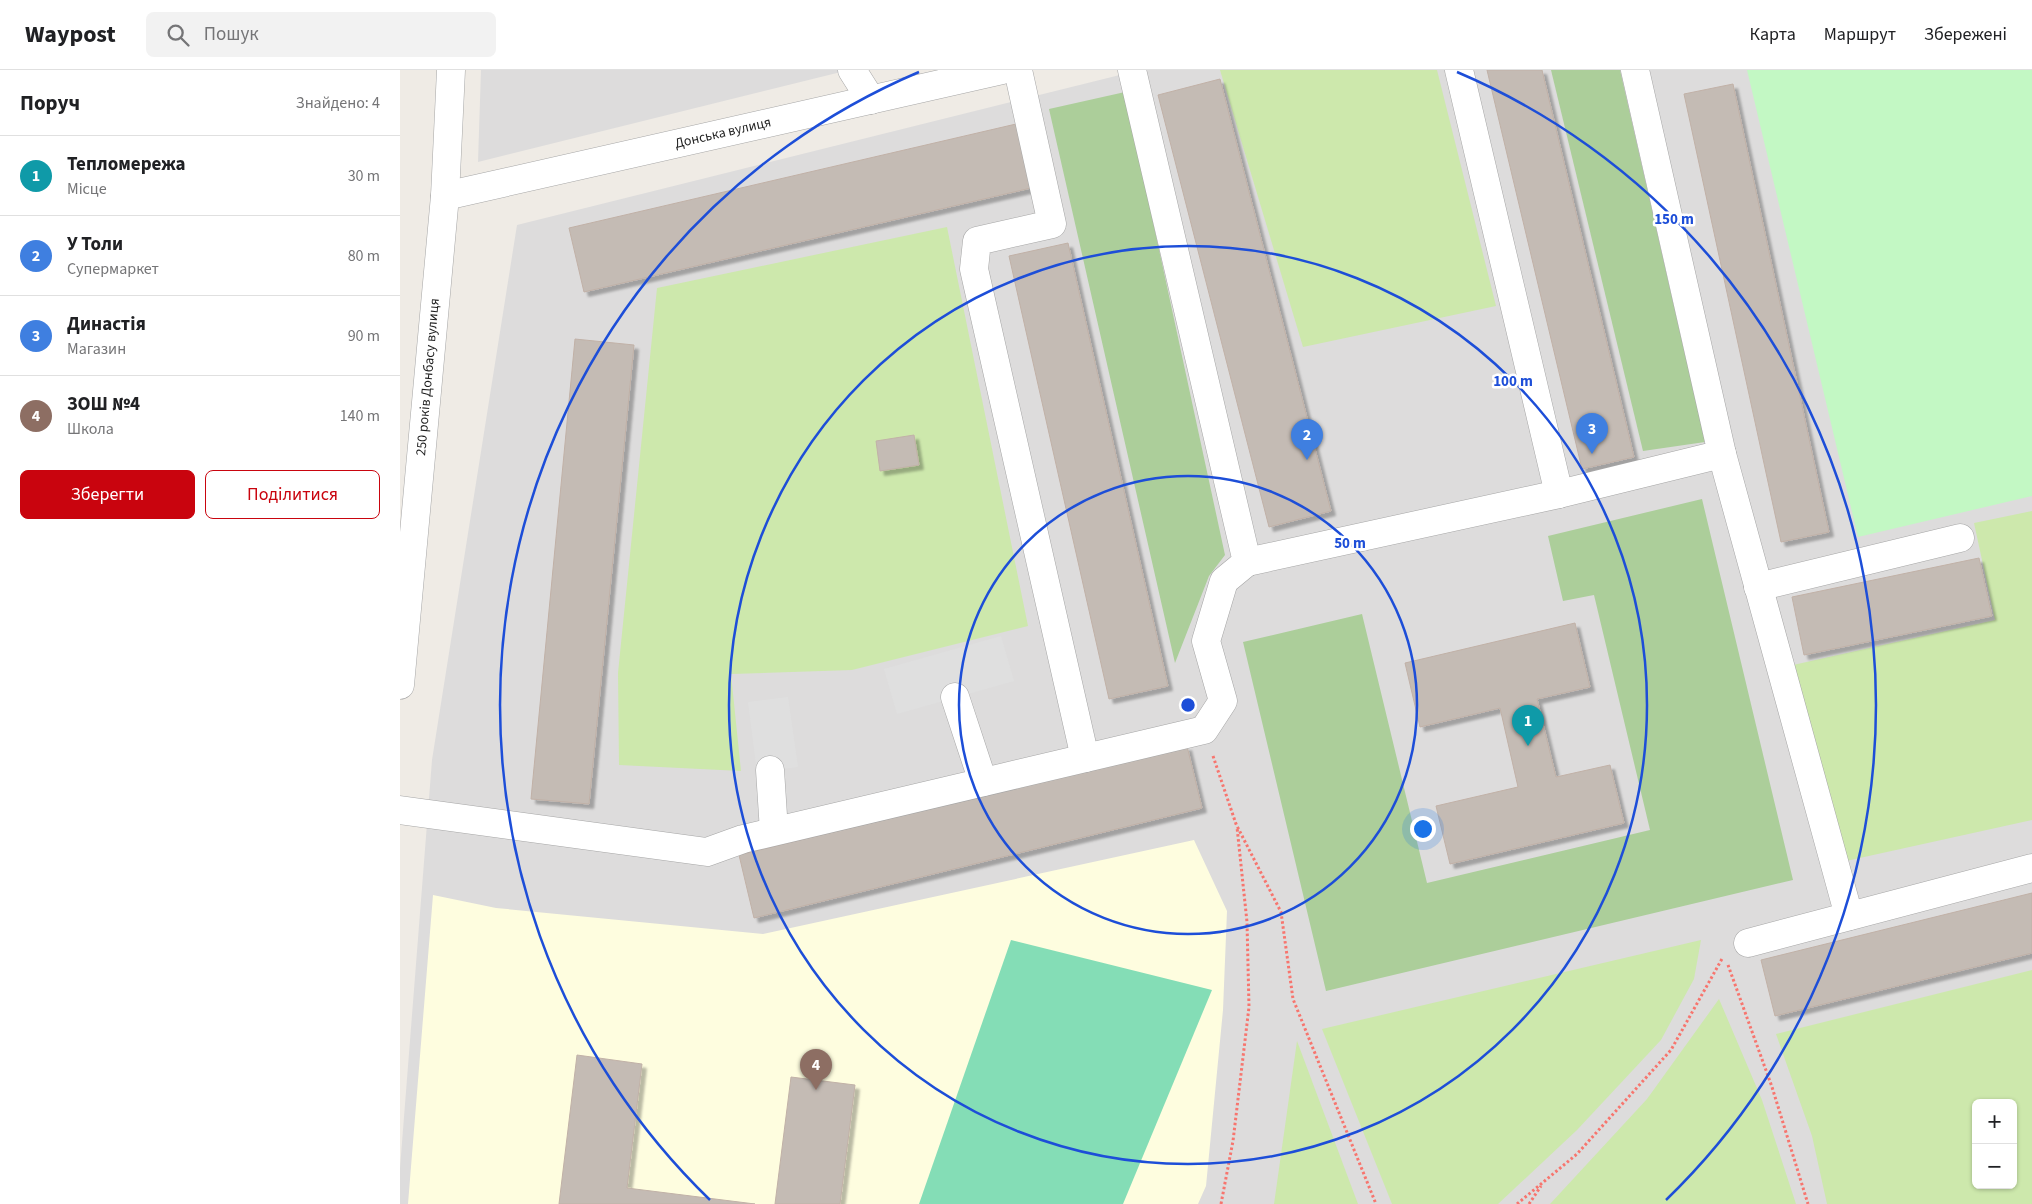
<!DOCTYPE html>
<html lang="uk">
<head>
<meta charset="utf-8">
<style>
  :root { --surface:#fff; --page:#f2f2f2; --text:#202124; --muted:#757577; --line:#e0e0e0; --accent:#c9040e }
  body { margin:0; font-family:"Source Sans 3",sans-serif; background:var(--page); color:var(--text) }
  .controls { position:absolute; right:15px; bottom:15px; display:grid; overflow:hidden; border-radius:8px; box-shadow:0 1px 4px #0004 }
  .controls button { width:45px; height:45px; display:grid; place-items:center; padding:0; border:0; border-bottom:1px solid var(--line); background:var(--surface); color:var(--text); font:25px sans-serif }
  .you { position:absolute; left:1022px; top:758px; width:18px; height:18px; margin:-12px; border:4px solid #fff; border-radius:50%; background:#1a73e8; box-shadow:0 0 0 8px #1a73e833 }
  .badge { display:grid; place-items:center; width:32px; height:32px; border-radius:50%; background:var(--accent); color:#fff; font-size:16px; font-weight:700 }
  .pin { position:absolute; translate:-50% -41px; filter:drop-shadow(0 1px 2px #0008) }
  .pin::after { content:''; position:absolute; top:26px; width:18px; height:15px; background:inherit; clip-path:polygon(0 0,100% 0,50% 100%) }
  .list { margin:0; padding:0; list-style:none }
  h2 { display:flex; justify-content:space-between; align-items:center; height:65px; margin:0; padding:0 20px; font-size:21px }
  h2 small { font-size:16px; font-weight:400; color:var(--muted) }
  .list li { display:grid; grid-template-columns:32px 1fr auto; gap:15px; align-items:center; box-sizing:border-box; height:80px; padding:0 20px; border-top:1px solid var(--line) }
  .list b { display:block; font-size:19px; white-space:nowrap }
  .list p { margin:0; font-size:16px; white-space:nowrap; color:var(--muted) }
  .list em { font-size:16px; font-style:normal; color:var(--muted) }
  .actions { display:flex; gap:10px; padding:15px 20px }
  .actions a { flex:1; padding:11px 0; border:1px solid var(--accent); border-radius:8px; text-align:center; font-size:18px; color:var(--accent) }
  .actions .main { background:var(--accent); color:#fff }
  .icon { flex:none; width:28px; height:28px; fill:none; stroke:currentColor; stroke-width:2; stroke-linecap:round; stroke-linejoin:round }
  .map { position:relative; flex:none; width:1632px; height:1134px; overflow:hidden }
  header { display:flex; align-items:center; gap:30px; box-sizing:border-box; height:70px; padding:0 25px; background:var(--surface); border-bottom:1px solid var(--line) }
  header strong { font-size:24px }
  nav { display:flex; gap:28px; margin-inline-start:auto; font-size:18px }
  .search { width:350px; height:45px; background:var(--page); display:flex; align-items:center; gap:12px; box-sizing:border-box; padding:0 18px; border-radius:8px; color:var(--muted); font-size:19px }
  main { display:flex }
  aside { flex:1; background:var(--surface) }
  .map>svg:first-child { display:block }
  .residential { fill:#dddcdc; fill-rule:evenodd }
  .education { fill:#fefddf }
  .grass { fill:#cde8ac; fill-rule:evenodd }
  .forest { fill:#acce9a }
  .park { fill:#c3f8c4 }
  .pitch { fill:#84ddb6 }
  .parking { fill:#dfdfdf }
  .building { fill:#c4bbb4; stroke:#c1b1a7; filter:url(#shadow) }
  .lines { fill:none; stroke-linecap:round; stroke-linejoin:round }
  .minor-casing { stroke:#a6a6a6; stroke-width:29 }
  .path { stroke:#f7756e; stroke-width:3; stroke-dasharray:2.5 2.5; stroke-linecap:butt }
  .minor { stroke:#fff; stroke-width:28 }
  .ring { fill:none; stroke:#1d4ed8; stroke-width:2.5 }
  .labels { text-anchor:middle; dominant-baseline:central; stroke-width:5; stroke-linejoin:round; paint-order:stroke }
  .street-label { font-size:14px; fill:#1f1f1f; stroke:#fff }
  .centre { fill:#1d4ed8; stroke:#fff; stroke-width:2.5 }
  .ring-label { font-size:15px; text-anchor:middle; font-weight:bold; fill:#1d4ed8; stroke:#fff; stroke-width:5; stroke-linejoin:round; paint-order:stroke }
</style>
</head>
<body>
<header>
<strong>Waypost</strong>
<div class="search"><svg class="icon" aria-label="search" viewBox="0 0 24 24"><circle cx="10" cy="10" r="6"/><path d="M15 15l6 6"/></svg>Пошук</div>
<nav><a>Карта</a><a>Маршрут</a><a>Збережені</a></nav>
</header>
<main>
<aside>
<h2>Поруч<small>Знайдено: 4</small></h2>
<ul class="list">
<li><span class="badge" style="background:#0f9aa8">1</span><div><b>Тепломережа</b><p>Місце</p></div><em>30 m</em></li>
<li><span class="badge" style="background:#3f7fe0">2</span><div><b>У Толи</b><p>Супермаркет</p></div><em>80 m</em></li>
<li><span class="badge" style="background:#3f7fe0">3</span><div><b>Династія</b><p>Магазин</p></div><em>90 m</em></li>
<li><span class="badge" style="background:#8d6e63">4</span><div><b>ЗОШ №4</b><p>Школа</p></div><em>140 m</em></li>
</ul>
<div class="actions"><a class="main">Зберегти</a><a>Поділитися</a></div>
</aside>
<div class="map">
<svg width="1632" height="1134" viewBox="0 0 1632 1134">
  <defs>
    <filter id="shadow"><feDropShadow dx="4.5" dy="4.5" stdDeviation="1" flood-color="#0004"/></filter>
  </defs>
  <rect width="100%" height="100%" fill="#efebe5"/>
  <!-- residential -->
  <g class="residential">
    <path d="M81 0H449L78 92Z"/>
    <path d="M740 0H1632V1134H0V1098L32 690 117 155ZM1576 1033H1613V1115H1576Z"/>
  </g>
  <!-- education -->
  <path class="education" d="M794 770 827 841 823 940 806 1116 798 1134H8L33 825 96 838 363 864Z"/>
  <!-- grass -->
  <g class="grass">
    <path d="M820 0H1037L1096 236 903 277Z"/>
    <path d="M547 157 628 556 452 600 331 604 341 701 219 695 218 603 257 218Z"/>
    <path d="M1632 441V750L1437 793 1393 595 1595 550 1574 453Z"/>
    <path d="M1301 870 1294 909 1261 970 1177 1060 1098 1134H992L922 959Z"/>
    <path d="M1632 900V1134H1427L1412 1066 1376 964ZM1576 1033H1613V1115H1576Z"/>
    <path d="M1319 929 1362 1030 1396 1134H1150L1247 1029Z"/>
    <path d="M897 971 958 1134H874Z"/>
  </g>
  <!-- forest -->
  <g class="forest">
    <path d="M1151 0H1220L1305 372 1243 381Z"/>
    <path d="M725 22 825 485 809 506 775 593 649 39Z"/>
    <path d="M1302 429 1393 810 926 921 843 572 962 544 1027 813 1250 760 1194 525 1163 531 1148 466Z"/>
  </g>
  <!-- park -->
  <path class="park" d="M1347 0H1632V426L1458 467Z"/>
  <!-- pitch -->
  <path class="pitch" d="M611 870 812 920 723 1134H519Z"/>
  <!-- parking -->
  <g class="parking">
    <path d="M601 566 614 611 497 644 484 599Z"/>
    <path d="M388 627 398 697 357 702 348 632Z"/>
  </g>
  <!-- building -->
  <g class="building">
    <path d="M1087 0H1142L1234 387 1182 399Z"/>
    <path d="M820 9 931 441 869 457 758 25Z"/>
    <path d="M1333 14 1429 462 1381 472 1284 24Z"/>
    <path d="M616 54 631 118 184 222 169 158Z"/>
    <path d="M668 173 768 616 709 629 609 186Z"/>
    <path d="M175 269 234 275 189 734 131 729Z"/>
    <path d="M514 365 519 395 480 401 476 371Z"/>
    <path d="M1579 488 1592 546 1404 585 1392 527Z"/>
    <path d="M1175 553 1190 617 1137 629 1156 707 1210 695 1224 753 1050 794 1036 736 1118 717 1100 638 1020 657 1005 593Z"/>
    <path d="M787 676 802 738 354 848 339 785Z"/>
    <path d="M1632 823V883L1375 946 1361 890Z"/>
    <path d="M177 985 242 994 227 1118 355 1134H159Z"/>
    <path d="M391 1007 455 1015 440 1134H375Z"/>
  </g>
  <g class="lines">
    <!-- minor casing -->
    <g class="minor-casing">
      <g id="minor">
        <path d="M452 0 471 30"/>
        <path d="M618 0 652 154 577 171 574 199 685 688"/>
        <path d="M1059 0 1159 424"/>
        <path d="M45 126 602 0"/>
        <path d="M1322 384 1449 846"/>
        <path d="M847 492 1159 424 1322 384 1235 0"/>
        <path d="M1358 517 1560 468"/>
        <path d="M0 615 45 126 51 0"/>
        <path d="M555 627 583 712"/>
        <path d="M370 700 374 761"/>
        <path d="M0 740 307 782 343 769 804 660 823 631 806 571 824 511 847 492 732 0"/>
        <path d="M1348 873 1632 798"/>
      </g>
    </g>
    <!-- path -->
    <g class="path">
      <path d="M813 686 836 754 881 842 893 929 976 1134"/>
      <path d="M1328 895 1372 1017 1408 1134"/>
      <path d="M821 1134 833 1071 849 937 847 852 837 757"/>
      <path d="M1117 1134 1177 1084 1271 980 1323 887"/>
      <path d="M1129 1134 1141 1116"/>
    </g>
    <!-- minor -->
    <use href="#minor" class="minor"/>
  </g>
  <!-- distance rings -->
  <g class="ring">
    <circle cx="788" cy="635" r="229"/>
    <circle cx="788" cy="635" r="459"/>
    <path d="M310 1130A688 688 0 0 1 519 2M1057 2A688 688 0 0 1 1266 1130"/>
  </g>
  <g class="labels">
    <!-- street labels -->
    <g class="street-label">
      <text transform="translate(323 63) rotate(-13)">Донська вулиця</text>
      <text transform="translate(28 307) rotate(-85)">250 років Донбасу вулиця</text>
    </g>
  </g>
  <circle cx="788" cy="635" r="8" class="centre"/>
  <g class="ring-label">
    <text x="1274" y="154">150 m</text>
    <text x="1113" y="316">100 m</text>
    <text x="950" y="478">50 m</text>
  </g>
</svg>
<div class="controls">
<button>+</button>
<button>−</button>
</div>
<div class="you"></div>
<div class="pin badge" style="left:1128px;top:676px;background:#0f9aa8">1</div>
<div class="pin badge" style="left:907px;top:390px;background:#3f7fe0">2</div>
<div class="pin badge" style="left:1192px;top:384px;background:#3f7fe0">3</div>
<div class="pin badge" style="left:416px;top:1020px;background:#8d6e63">4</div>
</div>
</main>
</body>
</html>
